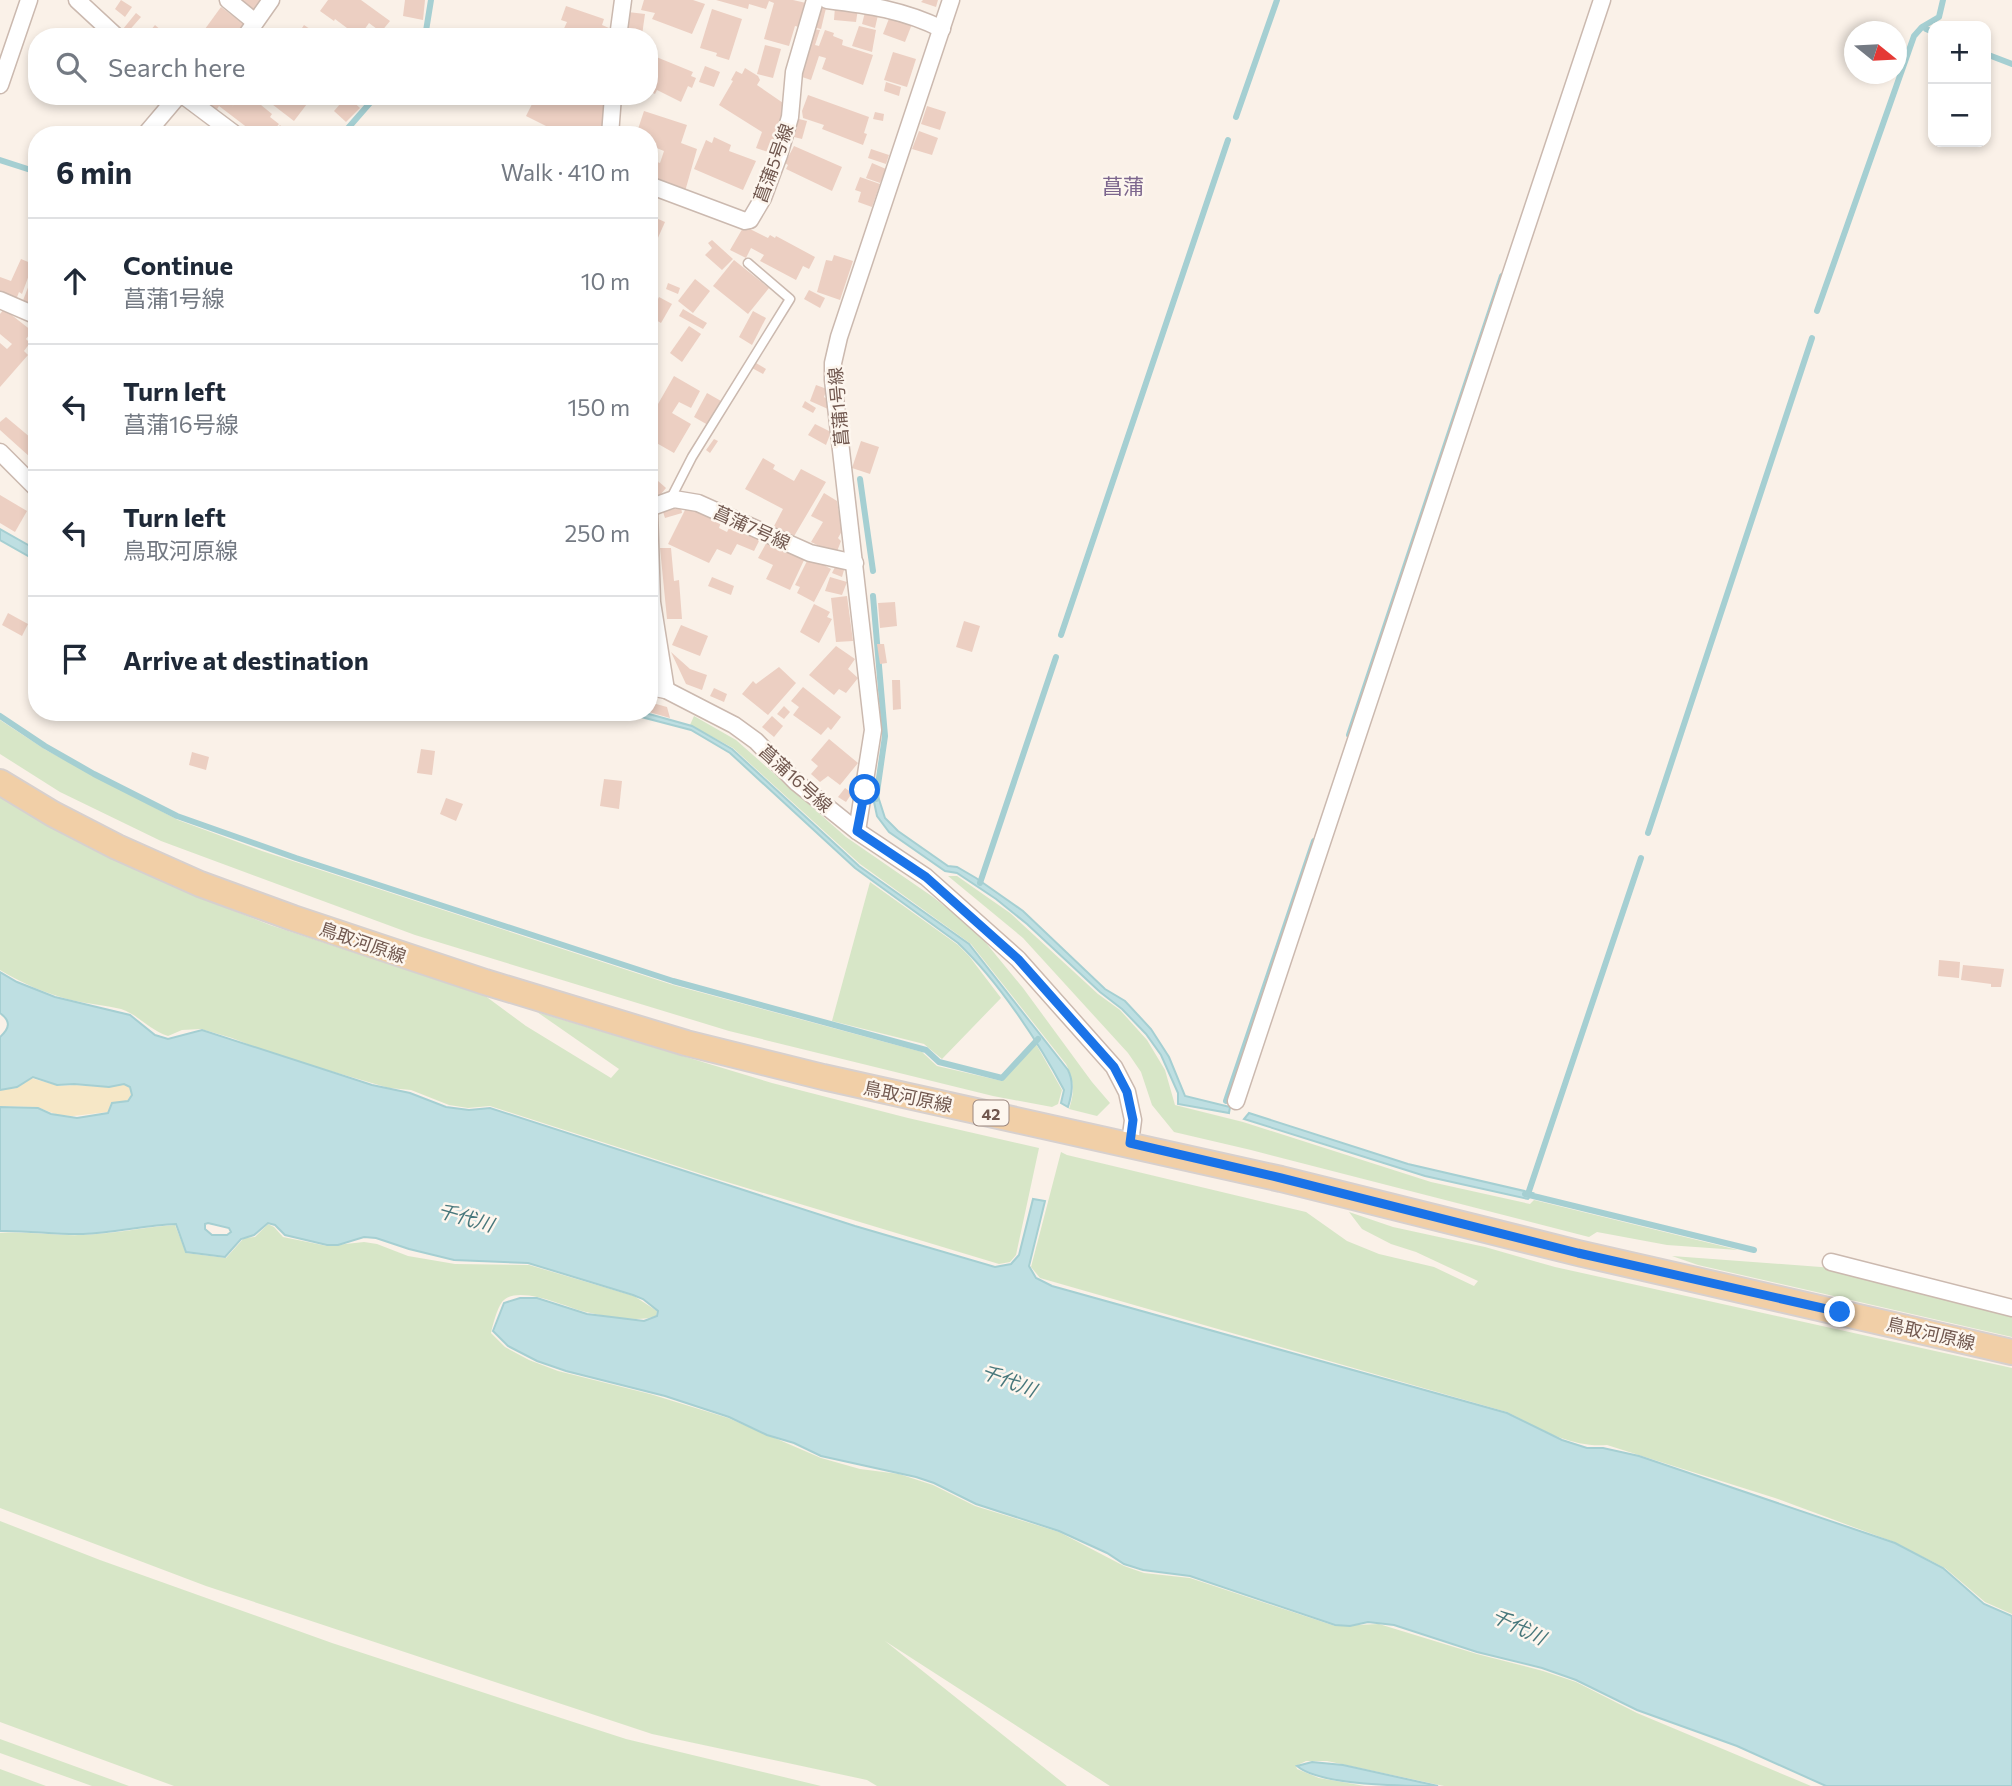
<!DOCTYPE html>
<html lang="en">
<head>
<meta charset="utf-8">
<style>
  :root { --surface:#fff; --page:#f6f6f7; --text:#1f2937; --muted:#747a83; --line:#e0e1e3 }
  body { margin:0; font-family:Commissioner,"Noto Sans JP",sans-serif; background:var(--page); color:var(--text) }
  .controls { position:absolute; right:21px; top:21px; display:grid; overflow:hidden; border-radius:14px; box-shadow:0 4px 10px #0003 }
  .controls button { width:63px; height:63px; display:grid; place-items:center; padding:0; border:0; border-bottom:2px solid var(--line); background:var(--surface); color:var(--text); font:35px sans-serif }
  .compass { position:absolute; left:1844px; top:21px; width:63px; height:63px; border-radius:50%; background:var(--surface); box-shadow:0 4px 10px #0003; rotate:108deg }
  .stop { position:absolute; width:21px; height:21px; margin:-16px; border:5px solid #1a73e8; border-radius:50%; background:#fff }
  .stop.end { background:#1a73e8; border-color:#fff; box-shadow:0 2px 7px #0008 }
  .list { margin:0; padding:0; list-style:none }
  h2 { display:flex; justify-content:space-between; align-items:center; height:91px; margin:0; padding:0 28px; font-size:30px }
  h2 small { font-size:23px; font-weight:400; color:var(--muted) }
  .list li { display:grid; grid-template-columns:46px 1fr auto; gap:21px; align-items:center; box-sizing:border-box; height:126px; padding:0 28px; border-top:2px solid var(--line) }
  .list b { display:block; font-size:26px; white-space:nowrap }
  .list p { margin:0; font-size:23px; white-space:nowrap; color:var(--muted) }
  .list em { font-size:23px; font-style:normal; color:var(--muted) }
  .icon { flex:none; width:38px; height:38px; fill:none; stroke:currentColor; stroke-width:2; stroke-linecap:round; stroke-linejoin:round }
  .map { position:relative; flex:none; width:2012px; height:1786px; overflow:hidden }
  .search { position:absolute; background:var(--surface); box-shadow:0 4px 10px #0003; left:28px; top:28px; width:630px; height:77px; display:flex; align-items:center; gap:18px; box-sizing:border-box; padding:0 24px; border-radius:28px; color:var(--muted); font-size:26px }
  .panel { position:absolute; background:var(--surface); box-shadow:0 4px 10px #0003; left:28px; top:126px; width:630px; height:595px; border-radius:28px }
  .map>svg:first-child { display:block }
  .green { fill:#d7e6c7 }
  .sand { fill:#f6e7c6 }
  .water { fill:#bedfe2; stroke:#a5cfd2; stroke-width:2; fill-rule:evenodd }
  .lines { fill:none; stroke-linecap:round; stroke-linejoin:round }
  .stream { stroke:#a5cfd2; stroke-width:6 }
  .building { fill:#eccfc2 }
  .lane-casing { stroke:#cbb9af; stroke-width:11 }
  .street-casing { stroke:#cbb9af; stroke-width:19 }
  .primary-casing { stroke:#d7d0ce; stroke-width:28 }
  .lane { stroke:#fff; stroke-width:8 }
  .street { stroke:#fff; stroke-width:16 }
  .primary { stroke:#f1cfa7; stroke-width:24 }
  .route { stroke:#1a73e8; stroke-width:9 }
  .labels { text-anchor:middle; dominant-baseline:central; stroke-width:5; stroke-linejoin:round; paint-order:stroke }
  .shield { fill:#fdf6ee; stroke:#9b877f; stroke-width:2 }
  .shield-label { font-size:16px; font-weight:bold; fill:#71584f }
  .street-label { font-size:18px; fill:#71584f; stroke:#fdf6ee }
  .water-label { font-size:19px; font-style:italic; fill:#47777b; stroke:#fdf6ee }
  .quarter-label { font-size:21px; fill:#7c668d; stroke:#fdf6ee }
</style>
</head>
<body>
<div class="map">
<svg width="2012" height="1786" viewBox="0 0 2012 1786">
  <rect width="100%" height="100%" fill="#faf1e8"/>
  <!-- green -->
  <g class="green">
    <path d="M694 716 736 740 846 837 933 897 977 932 1023 988 1092 1082 1110 1103 1097 1116 1069 1109C1075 1092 1074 1080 1066 1064L971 944 860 864 733 748 690 725Z"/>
    <path d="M0 720 46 750 178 820 262 851 673 985 922 1052 937 1066 1002 1081 1036 1044 1062 1090 1058 1104 1052 1107 993 1096 729 1031 415 935 161 841 60 792 0 754Z"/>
    <path d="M0 795 47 825 130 867 194 895 270 925 484 995 526 1026 611 1078 619 1069 537 1012 772 1083 908 1118 1039 1148 1016 1255 1010 1262 999 1264 717 1179 490 1106 468 1108 449 1105 411 1090 389 1088 279 1056 232 1038 201 1029 182 1030 168 1036C149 1030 139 1015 121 1009 105 1005 87 1004 71 1000 47 994 21 983 0 970Z"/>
    <path d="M948 876H957L1010 913 1098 994 1120 1010 1147 1040 1165 1070 1175 1105 1243 1122 1431 1182 1530 1204 1534 1200 1738 1250 1667 1245 1597 1232 1589 1237 1251 1150 1174 1132 1152 1105 1141 1072 1128 1053 1023 938Z"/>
    <path d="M870 882 958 945 969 956 1001 998 942 1059 924 1044 832 1021Z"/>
    <path d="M1061 1152 1067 1155 1306 1212 1347 1241 1379 1254 1434 1267 1474 1286 1478 1281 1416 1252 1391 1244 1362 1229 1349 1212 1393 1227 1485 1247 1555 1267 2012 1368V1614L1985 1602 1945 1568 1894 1542 1775 1498 1607 1445C1570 1448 1539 1428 1507 1412L1040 1278 1031 1267Z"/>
    <path d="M268 1224 274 1227 283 1237 327 1246 364 1242 377 1244 408 1256 455 1264 529 1265 634 1296 657 1311 656 1316C639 1323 603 1316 586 1312 568 1308 517 1283 502 1302 497 1309 493 1324 491 1333L505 1347 529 1360 558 1371 650 1394 728 1418 821 1458 860 1469 899 1474 933 1485 975 1506 1059 1532 1124 1566 1144 1573 1190 1578 1335 1626 1379 1624 1477 1654 1543 1671 1576 1682 1637 1713 1811 1786H1444L1327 1761H1306L1296 1766 1297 1769 1319 1778 1365 1786H1110L885 1641 1067 1786H877L867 1780 652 1734 206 1586 0 1508V1233C28 1231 55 1236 82 1235 114 1234 144 1227 175 1225L186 1253 226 1258 244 1238 255 1237Z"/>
    <path d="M1672 1256 1834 1268 2012 1311V1337L1698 1265Z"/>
    <path d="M0 1521 100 1560 332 1643 561 1718 626 1739 821 1786H174L0 1722Z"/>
    <path d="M0 1739 129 1786H92L0 1753Z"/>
    <path d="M0 1769 46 1786H0Z"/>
  </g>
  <!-- sand -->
  <path class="sand" d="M31 1078 59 1086 75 1085 103 1087 123 1084 130 1088 131 1095 127 1101 111 1103 108 1112 73 1116 58 1115 37 1107 0 1106V1090L17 1088Z"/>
  <!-- water -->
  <g class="water">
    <path d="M0 529 37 550V561L0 540Z"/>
    <path d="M622 712H642L692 726 732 749 859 866 969 944 1068 1070C1074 1082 1072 1094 1068 1107L1061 1103 1064 1090C1038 1041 998 981 958 943L855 868 730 753 691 730Z"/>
    <path d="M876 790 885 818 898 831 948 866 957 867 976 878 1023 911 1105 989 1125 1001 1151 1029 1169 1057 1185 1096 1230 1107 1229 1113 1178 1104V1093L1161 1055 1146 1034 1122 1009 1100 992 1027 924 996 899 957 873 945 871 889 832 877 816 873 797Z"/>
    <path d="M0 972 17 982 55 997 130 1015 155 1035 168 1039 202 1030 372 1085 410 1093 446 1107 469 1110 490 1108 855 1226 995 1267 1011 1264 1019 1255 1033 1199 1045 1201 1029 1266 1036 1278 1052 1286 1507 1413 1562 1440 1587 1448H1603L1639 1456 1895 1543 1943 1568 1984 1604 2012 1616V1786H1826L1737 1746 1637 1710 1576 1680 1542 1668 1477 1652 1394 1625 1368 1622 1350 1626 1335 1625 1190 1576 1143 1570 1124 1564 1107 1553 1059 1531 976 1504 934 1483 916 1477 821 1456 794 1443 767 1435 729 1417 665 1396 566 1371 537 1361 508 1346 493 1331 504 1303 520 1298H537L587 1314 644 1321 657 1316 658 1311 643 1299 633 1295 528 1263 454 1260 409 1249 376 1238 364 1237 338 1245H327L285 1235 275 1225 268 1223 254 1235 241 1239 225 1257 186 1252 176 1224C145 1225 114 1233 83 1234 55 1235 28 1230 0 1231V1107L38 1108 51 1114 77 1118 108 1113 112 1103 128 1101 132 1095 130 1087 124 1084 109 1087 74 1084 57 1085 33 1077 17 1087 0 1090V1037C10 1028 11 1021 0 1013ZM208 1223 229 1228 231 1232 227 1235H212L205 1229V1224Z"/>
    <path d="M1249 1113 1408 1164 1533 1193 1528 1199 1425 1176 1244 1119Z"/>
    <path d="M1312 1762 1343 1765 1438 1786C1405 1786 1321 1786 1297 1766Z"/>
  </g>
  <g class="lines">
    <!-- stream -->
    <g class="stream">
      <path d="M1926 29 1933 32"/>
      <path d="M425 37 431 0"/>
      <path d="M1986 54 2012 64"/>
      <path d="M1236 117 1277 0"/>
      <path d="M342 135 376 96"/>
      <path d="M0 160 37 172"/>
      <path d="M1817 311 1914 36 1922 27 1939 17 1943 0"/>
      <path d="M860 479 873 571"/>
      <path d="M873 596 885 736 876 799"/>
      <path d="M1061 635 1228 140"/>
      <path d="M0 716 45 746 94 774 177 816 296 858 673 981 926 1050 939 1062 1002 1078 1038 1039"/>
      <path d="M1349 735 1502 276"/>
      <path d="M1648 833 1812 338"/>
      <path d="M980 883 1056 657"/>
      <path d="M1226 1101 1314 841"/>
      <path d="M1525 1194 1754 1250"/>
      <path d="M1528 1194 1641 858"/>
    </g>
  </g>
  <!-- building -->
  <g class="building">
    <path d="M121 0 132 7 125 17 115 9Z"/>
    <path d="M236 0H265L250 13Z"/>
    <path d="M328 0H361L390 21 381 32 369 23 359 37 335 19 334 21 320 11Z"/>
    <path d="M405 0H425L423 20 403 16Z"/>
    <path d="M644 0H693L705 4 692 34 652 19 655 13 641 10Z"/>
    <path d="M716 0H793L806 3 804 28 795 26 789 46 764 39 774 3 769 1 766 9 749 4 748 9Z"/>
    <path d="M923 0H938L936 7 921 2Z"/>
    <path d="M817 5 826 8 821 29 812 27Z"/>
    <path d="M566 6 604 19 602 25 609 28 605 37H560L567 22 561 20Z"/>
    <path d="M221 7 245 25 236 37H214L205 29Z"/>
    <path d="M835 7 858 9 856 22 834 20Z"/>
    <path d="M712 9 742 19 729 60 716 56 717 53 700 48Z"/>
    <path d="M628 12 645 14 642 35 626 32Z"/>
    <path d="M865 12 878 15 875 28 862 24Z"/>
    <path d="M136 13 141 17 127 33 123 29Z"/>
    <path d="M890 16 912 24 905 42 883 34Z"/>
    <path d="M155 25 163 32 160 37H145Z"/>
    <path d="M304 25 322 37H296Z"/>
    <path d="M859 26 876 30 872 52 852 46Z"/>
    <path d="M813 29 820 30 815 45 819 46 825 30 834 33 833 36 843 40 842 45 873 55 863 85 822 69 826 58 819 56 811 80 802 77 803 73H799Z"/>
    <path d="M765 45 781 49 773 78 757 74Z"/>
    <path d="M893 52 916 59 907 87 884 80Z"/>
    <path d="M649 54 693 72 691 76 696 78 692 88 688 86 681 102 657 90 655 94 649 91Z"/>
    <path d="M705 66 720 72 714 87 699 82Z"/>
    <path d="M745 68 758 76 760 80 757 85 786 105 774 154 756 148 762 132 719 105 733 81 731 80 736 71 742 74Z"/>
    <path d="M886 82 901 87 899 96 884 91Z"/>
    <path d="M808 95 869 117 864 133 867 134 863 145 822 129 824 125 803 118 802 111Z"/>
    <path d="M208 96H233L237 99 232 107 240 96H250L272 114 270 117 279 124 270 135H257L219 106 214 114 202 105Z"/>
    <path d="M266 96H313L294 121 264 98Z"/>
    <path d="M347 96 360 108 346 122 334 111Z"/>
    <path d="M536 96 604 98 602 129H599L598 135H571L557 127 556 131 526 116Z"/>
    <path d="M623 96H639V100L623 99Z"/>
    <path d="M927 106 946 112 940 130 921 124Z"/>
    <path d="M644 111 687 125 681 143 697 149 684 195 649 181V159L660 163 664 151 654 147 653 150 649 149V135H636Z"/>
    <path d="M875 112 884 114 883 121 873 119Z"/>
    <path d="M795 118 807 121 802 139 790 136Z"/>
    <path d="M280 125 291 135H272Z"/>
    <path d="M919 131 938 138 932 155 912 149Z"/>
    <path d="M714 137 731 145 729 151 756 161 743 190 694 169 706 140 712 143Z"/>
    <path d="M794 146 842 167 832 191 786 169 788 165 785 163Z"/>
    <path d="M871 149 889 155 886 164 868 158Z"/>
    <path d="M872 163 886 169 880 183 866 178Z"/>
    <path d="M860 177 880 184 872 207 858 202 861 192 855 190Z"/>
    <path d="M649 215 665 222 649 258Z"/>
    <path d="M744 226 768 238 770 235 775 238 776 236 815 257 809 269 803 266 796 280 760 261 764 255 751 248 746 258 730 250Z"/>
    <path d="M712 240 733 259 722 270 705 255 712 248 708 243Z"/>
    <path d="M834 255 853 261 840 300 817 292 826 260 832 261Z"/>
    <path d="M21 259 33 264 22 294 19 292 16 300 0 294V277L11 281Z"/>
    <path d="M734 260 769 288 748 314 713 286Z"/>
    <path d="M34 272 37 273V309L22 303Z"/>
    <path d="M695 279 710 291 693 313 678 301Z"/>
    <path d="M668 283 680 288 678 294 666 289Z"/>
    <path d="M809 290 825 298 820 308 804 299Z"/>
    <path d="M659 297 672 304 661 323 649 316Z"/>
    <path d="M4 309 32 331 26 339 30 343 24 351 28 355 0 387V343L7 349 12 344 0 334V314Z"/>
    <path d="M683 309 707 323 703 329 679 316Z"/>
    <path d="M753 311 766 318 752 345 739 337Z"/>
    <path d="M689 326 701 334 682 362 670 353Z"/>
    <path d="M756 363 766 369 763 374 752 368Z"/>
    <path d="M649 371 657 375 649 389Z"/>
    <path d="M674 376 700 391 691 408 679 402 672 413 691 424 674 453 653 441 649 442V402L651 399 658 404Z"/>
    <path d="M816 385 827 389 824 397 828 400V409L810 401Z"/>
    <path d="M707 393 721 401 708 425 694 417Z"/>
    <path d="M805 401 816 408 813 413 802 407Z"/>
    <path d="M6 417 37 443V450L30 457 0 430V422Z"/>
    <path d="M815 424 831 432 826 445 808 435Z"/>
    <path d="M714 439 718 441 710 453 706 450Z"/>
    <path d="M861 441 879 447 870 474 852 468Z"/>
    <path d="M763 458 775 465 773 469 794 481 801 469 826 482 793 538 773 528 783 509 745 489Z"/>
    <path d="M649 473 666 488 656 500 649 494Z"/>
    <path d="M824 493 837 501 842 531 838 538 841 541 836 554 811 542 823 522 811 516Z"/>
    <path d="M0 495 27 511 15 532 0 523Z"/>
    <path d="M687 506 722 519 719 528 727 532 731 524 761 537 754 551 737 544 731 555 717 549 709 563 668 544Z"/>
    <path d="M681 507 682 513 665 518 663 512Z"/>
    <path d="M768 540 805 558 790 590 766 579 773 565 758 558Z"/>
    <path d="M660 548H671L674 581 679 580 682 619H667Z"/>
    <path d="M809 557 831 569 814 602 797 593 800 587 795 585Z"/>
    <path d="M835 567 844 570 842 577 832 573Z"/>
    <path d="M712 577 734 586 731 595 708 586Z"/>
    <path d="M830 577 847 582 842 595 825 591Z"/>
    <path d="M847 596 853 641 836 642 831 598Z"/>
    <path d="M895 602 897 626 880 628 878 603Z"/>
    <path d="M814 604 830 612 827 617 832 619 819 643 800 632Z"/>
    <path d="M8 613 28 624 22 636 2 625Z"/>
    <path d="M964 621 980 626 972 652 956 647Z"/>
    <path d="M681 625 708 636 700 656 672 645Z"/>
    <path d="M877 644H884L887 663 880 664Z"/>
    <path d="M836 646 855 659 848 669 858 678 846 693 839 689 834 695 809 675Z"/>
    <path d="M671 652 690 669 707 675 702 690 686 684Z"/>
    <path d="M779 667 796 683 768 715 742 694 753 681 756 684Z"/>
    <path d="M892 680H900L901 709 893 710Z"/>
    <path d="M803 687 841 717 831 730 828 727 821 735 793 715 799 707 791 701Z"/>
    <path d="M714 688 727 694 724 702 710 696Z"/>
    <path d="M649 702 667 707 670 718 649 712Z"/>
    <path d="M784 706 790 712 784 719 777 714Z"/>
    <path d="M772 716 783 726 774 737 762 727Z"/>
    <path d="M829 739 858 763 840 785 828 776 820 782 811 774 818 766 811 760Z"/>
    <path d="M421 749 435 751 432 775 417 773Z"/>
    <path d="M192 752 209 757 206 770 189 765Z"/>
    <path d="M604 779 622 781 619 809 600 806Z"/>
    <path d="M845 788 852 793 846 802 838 797Z"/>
    <path d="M446 798 463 804 456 821 440 814Z"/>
    <path d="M1939 960 1960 962 1959 978 1938 976Z"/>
    <path d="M1963 965 2004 969 2001 987H1991V984L1961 980Z"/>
  </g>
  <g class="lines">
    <!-- lane casing -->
    <g class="lane-casing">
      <path id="lane" d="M670 500 692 457 790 299 748 263"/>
    </g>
    <!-- street casing -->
    <g class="street-casing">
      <g id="street">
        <path d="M77 0 117 37"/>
        <path d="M228 0 255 22"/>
        <path d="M827 0C868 5 904 10 942 29"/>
        <path d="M245 37 271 0"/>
        <path d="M618 37 623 0"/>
        <path d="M0 85 29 0"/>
        <path d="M184 96 236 135"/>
        <path d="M145 135 178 96"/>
        <path d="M610 135 613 96"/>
        <path d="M649 185 745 221 750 220 763 198 779 155 790 117 794 72 815 0"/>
        <path d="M0 300 37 316"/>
        <path d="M0 452 37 489"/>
        <path d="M649 508 674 499 698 503 810 553 855 563"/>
        <path d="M649 510 652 602 666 690"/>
        <path d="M649 687 666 690 734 725 756 741 796 782 857 831 926 877 1018 959 1114 1067 1127 1092 1133 1120 1130 1143"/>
        <path d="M857 831 873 730 833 380V363L839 337 951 0"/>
        <path d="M1236 1101 1602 0"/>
        <path d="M1831 1262 2012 1308"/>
      </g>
    </g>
    <!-- primary casing -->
    <g class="primary-casing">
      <path id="primary" d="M0 782 53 814 117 847 200 884 293 918 485 982 686 1043 823 1077 1281 1179 1578 1253 2012 1352"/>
    </g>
    <!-- lane -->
    <use href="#lane" class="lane"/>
    <!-- street -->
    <use href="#street" class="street"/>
    <!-- primary -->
    <use href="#primary" class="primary"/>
  </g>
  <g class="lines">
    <!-- route -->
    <path class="route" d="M865 790 857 831 926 877 1018 959 1114 1067 1127 1092 1133 1120 1130 1143 1281 1178 1578 1253 1840 1312"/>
  </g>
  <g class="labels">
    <!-- shield labels -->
    <rect class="shield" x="973.5" y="1100.5" width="35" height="25" rx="5"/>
    <g class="shield-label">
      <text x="991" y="1113">42</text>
    </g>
    <!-- street labels -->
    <g class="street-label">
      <text transform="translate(773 163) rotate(-70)">菖蒲5号線</text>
      <text transform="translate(838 407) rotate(-95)">菖蒲1号線</text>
      <text transform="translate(752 527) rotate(24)">菖蒲7号線</text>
      <text transform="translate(796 778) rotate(42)">菖蒲16号線</text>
      <text transform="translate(363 942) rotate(19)">鳥取河原線</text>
      <text transform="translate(908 1096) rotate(12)">鳥取河原線</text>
      <text transform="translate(1931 1333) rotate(13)">鳥取河原線</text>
    </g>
    <!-- water labels -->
    <g class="water-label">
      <text transform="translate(466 1217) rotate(16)">千代川</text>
      <text transform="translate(1009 1380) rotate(21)">千代川</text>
      <text transform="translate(1519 1626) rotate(26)">千代川</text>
    </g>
    <!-- quarter labels -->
    <g class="quarter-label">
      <text x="1123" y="185">菖蒲</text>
    </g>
  </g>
</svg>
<div class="controls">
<button>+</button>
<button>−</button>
</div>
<svg class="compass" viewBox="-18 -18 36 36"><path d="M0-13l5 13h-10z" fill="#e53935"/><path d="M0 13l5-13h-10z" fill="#747a83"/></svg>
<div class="stop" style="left:865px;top:790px"></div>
<div class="stop end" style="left:1840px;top:1312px"></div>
<div class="search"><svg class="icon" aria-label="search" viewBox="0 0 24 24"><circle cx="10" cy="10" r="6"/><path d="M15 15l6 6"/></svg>Search here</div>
<section class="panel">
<h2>6 min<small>Walk · 410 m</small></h2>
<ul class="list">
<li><svg class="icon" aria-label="ahead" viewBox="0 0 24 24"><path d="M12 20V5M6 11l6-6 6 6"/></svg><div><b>Continue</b><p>菖蒲1号線</p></div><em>10 m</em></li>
<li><svg class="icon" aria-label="left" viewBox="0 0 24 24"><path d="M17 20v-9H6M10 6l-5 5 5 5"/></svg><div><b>Turn left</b><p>菖蒲16号線</p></div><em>150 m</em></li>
<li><svg class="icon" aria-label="left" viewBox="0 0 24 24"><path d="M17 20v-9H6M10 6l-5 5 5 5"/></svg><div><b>Turn left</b><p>鳥取河原線</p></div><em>250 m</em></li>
<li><svg class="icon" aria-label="arrive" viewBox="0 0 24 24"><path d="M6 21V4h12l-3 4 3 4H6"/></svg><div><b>Arrive at destination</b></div></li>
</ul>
</section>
</div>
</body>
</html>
